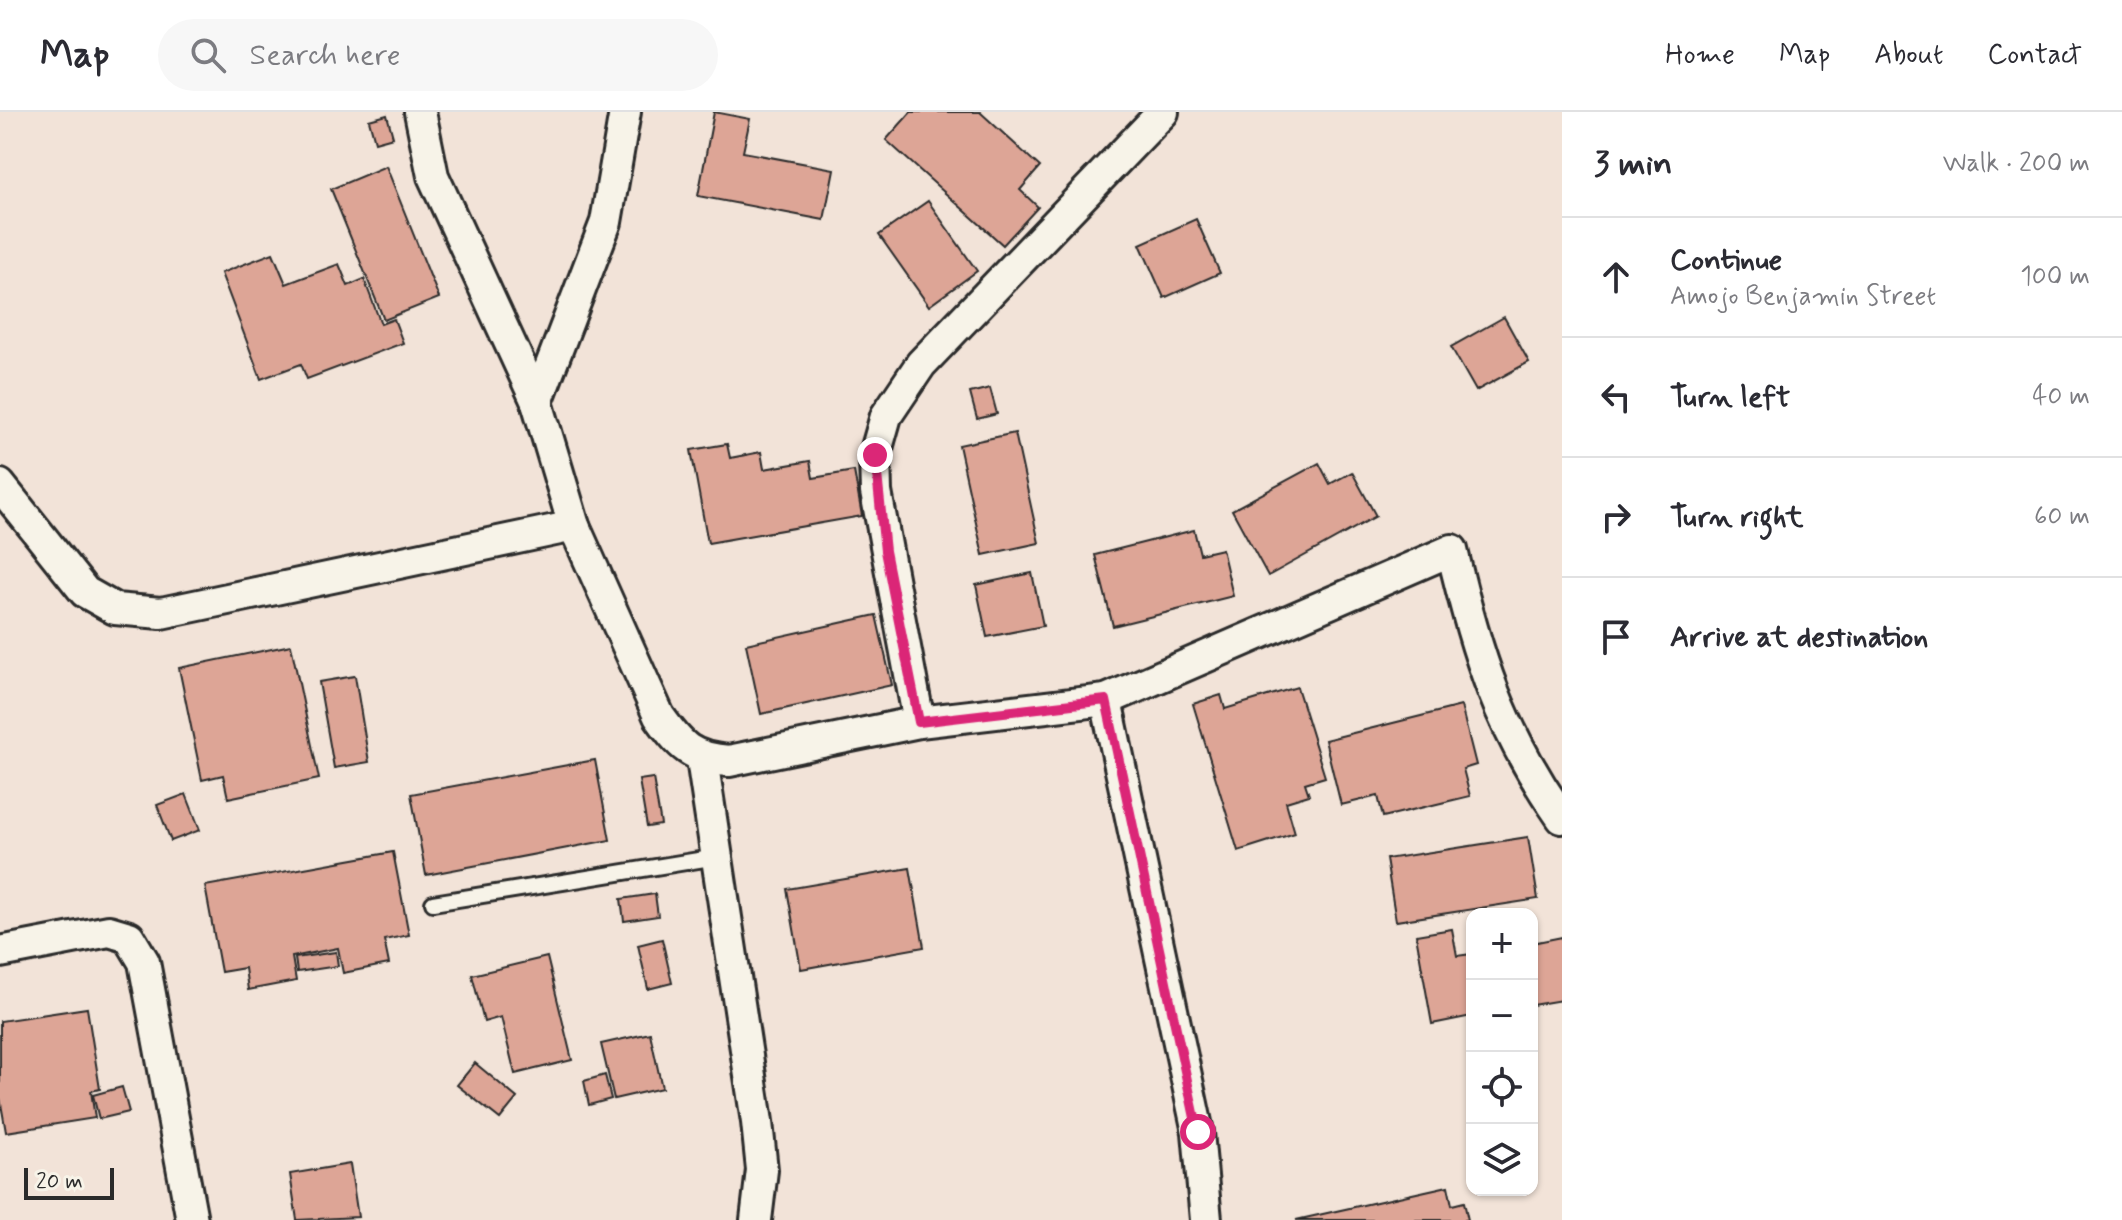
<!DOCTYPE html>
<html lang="en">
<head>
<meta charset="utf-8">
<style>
  :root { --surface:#fff; --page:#f7f7f7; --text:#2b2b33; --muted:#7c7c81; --line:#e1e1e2 }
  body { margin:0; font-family:Mynerve,sans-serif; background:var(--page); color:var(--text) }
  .controls { position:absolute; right:24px; bottom:24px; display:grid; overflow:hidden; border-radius:16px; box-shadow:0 2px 6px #0004 }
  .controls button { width:72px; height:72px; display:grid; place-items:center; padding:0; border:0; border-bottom:2px solid var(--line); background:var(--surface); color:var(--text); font:40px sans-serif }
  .scale { position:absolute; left:24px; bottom:20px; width:90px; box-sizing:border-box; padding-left:8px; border:4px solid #2b2b2b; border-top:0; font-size:22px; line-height:28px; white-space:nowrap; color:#2b2b2b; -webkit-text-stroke:6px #f7f3e8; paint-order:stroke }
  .stop { position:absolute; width:24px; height:24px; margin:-18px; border:6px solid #db2777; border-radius:50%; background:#fff }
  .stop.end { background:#db2777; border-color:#fff; box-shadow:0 2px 8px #0008 }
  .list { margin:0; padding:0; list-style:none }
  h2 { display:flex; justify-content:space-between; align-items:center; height:104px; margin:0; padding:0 32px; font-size:34px }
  h2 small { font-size:26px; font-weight:400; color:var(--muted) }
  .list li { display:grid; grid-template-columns:52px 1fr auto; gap:24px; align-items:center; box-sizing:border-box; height:120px; padding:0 32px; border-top:2px solid var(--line) }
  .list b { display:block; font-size:30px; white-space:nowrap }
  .list p { margin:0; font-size:26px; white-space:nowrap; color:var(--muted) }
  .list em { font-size:26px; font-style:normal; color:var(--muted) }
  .icon { flex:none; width:44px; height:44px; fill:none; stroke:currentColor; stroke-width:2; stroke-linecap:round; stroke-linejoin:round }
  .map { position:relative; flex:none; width:1562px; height:1108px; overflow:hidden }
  header { display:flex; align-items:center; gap:48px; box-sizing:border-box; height:112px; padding:0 40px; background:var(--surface); border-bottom:2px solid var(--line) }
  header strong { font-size:38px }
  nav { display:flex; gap:44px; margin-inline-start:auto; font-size:28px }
  .search { width:560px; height:72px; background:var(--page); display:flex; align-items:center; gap:20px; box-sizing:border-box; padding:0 28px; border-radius:44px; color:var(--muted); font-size:30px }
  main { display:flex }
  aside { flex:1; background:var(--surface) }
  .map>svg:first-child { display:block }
  .building { fill:#dda596; stroke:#2b2b2b; stroke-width:2 }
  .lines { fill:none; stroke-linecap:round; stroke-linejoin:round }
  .service-casing { stroke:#2b2b2b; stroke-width:20 }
  .minor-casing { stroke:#2b2b2b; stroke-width:36 }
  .service { stroke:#f7f3e8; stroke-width:14 }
  .minor { stroke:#f7f3e8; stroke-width:30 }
  .route { stroke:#db2777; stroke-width:10 }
</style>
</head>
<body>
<header>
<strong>Map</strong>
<div class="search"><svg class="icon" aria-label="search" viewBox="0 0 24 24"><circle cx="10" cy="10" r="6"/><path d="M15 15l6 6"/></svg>Search here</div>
<nav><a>Home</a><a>Map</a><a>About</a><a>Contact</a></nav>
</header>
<main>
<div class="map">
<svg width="1562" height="1108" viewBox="0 0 1562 1108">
  <rect width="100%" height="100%" fill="#f2e3d8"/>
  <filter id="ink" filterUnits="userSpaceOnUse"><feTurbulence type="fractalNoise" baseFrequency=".0125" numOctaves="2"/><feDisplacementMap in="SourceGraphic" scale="16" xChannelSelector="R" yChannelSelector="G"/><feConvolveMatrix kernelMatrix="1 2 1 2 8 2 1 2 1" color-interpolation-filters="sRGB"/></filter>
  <g filter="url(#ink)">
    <!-- building -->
    <g class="building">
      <path d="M714 0 750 7 743 40 834 57 824 108 698 84Z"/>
      <path d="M911 0H980L1040 55 1020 78 1038 95 1003 133 886 28Z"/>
      <path d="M387 3 393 25 375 30 369 8Z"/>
      <path d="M386 54 439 186 384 208 331 77Z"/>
      <path d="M928 89 977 159 929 194 879 123Z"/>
      <path d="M1196 107 1220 161 1164 186 1140 132Z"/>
      <path d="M273 141 286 172 339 152 348 174 364 167 381 212 394 207 403 231 307 267 301 252 261 267 221 161Z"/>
      <path d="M1504 205 1529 250 1476 279 1451 235Z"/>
      <path d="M990 276 997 302 977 307 970 281Z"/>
      <path d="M1015 321 1039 431 983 443 959 333Z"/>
      <path d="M727 332 730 346 761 340 764 357 810 349 813 366 854 359 862 404 708 431 691 338Z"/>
      <path d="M1319 351 1330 372 1352 360 1376 404 1268 464 1232 398Z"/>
      <path d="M1194 418 1200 442 1222 437 1233 484 1113 514 1095 443Z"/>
      <path d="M1032 461 1043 514 987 525 976 473Z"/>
      <path d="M876 503 892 573 761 602 746 532Z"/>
      <path d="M291 533 319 667 228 686 223 663 202 668 179 556Z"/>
      <path d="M355 564 369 650 334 656 319 570Z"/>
      <path d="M1297 575 1325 665 1305 671 1309 683 1286 690 1295 721 1238 739 1193 592 1221 583 1225 597Z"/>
      <path d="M1461 594 1476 653 1463 657 1470 684 1383 705 1378 684 1341 693 1325 628Z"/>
      <path d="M595 648 610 728 426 763 411 682Z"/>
      <path d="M653 666 661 713 647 715 639 668Z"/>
      <path d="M186 682 200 718 171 729 157 693Z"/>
      <path d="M1528 725 1538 787 1396 809 1386 747Z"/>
      <path d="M393 740 409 823 384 828 389 852 343 861 338 836 292 845 296 869 248 878 245 856 221 860 205 774Z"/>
      <path d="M910 756 924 835 801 857 787 777Z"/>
      <path d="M655 782 658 804 624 809 621 787Z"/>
      <path d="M1452 817 1457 844 1472 842V904L1432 912 1416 823Z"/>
      <path d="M1562 825V888L1532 893V831Z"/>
      <path d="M662 827 672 871 648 877 638 833Z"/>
      <path d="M336 840 338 854 297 860 295 846Z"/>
      <path d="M547 845 572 948 515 962 501 905 484 910 472 863Z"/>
      <path d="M87 896 100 977 91 979 95 1006 6 1020 0 986V909Z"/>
      <path d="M650 921 662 976 614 987 601 932Z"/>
      <path d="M475 951 517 986 500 1007 457 973Z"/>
      <path d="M605 963 611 987 589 993 584 969Z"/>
      <path d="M122 975 129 1000 99 1007 93 983Z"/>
      <path d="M350 1052 358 1105 297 1108 290 1062Z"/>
      <path d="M1448 1074 1452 1093 1464 1090 1468 1108H1296Z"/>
    </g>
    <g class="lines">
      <!-- service casing -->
      <g class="service-casing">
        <path id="service" d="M433 791 717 745"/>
      </g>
      <!-- minor casing -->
      <g class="minor-casing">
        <g id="minor">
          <path d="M420 0 433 64 537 290 574 414"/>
          <path d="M537 290 606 110 625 0"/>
          <path d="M0 373 85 480 115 497 161 501 574 414 659 604C681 635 691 646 729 649L919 610 1106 588 1452 438C1476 542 1500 618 1562 706"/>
          <path d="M1106 588 1198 1020 1206 1108"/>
          <path d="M919 610 876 380 875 343 886 304 921 252 1163 0"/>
          <path d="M702 647 757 1010 762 1058 756 1108"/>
          <path d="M0 840 109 819 129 825 144 850 192 1108"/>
        </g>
      </g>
      <!-- service -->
      <use href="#service" class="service"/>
      <!-- minor -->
      <use href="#minor" class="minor"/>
    </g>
  </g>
  <g class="lines" filter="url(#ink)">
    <!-- route -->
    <path class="route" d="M875 343 885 439 919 610 1106 588 1198 1020"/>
  </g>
</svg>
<div class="controls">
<button>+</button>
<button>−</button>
<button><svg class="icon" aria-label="locate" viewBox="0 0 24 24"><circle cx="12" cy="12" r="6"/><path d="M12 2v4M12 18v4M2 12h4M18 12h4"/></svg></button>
<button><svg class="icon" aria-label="layers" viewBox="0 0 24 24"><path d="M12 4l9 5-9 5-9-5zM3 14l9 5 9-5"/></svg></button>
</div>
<div class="scale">20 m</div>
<div class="stop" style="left:1198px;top:1020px"></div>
<div class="stop end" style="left:875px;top:343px"></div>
</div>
<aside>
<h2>3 min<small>Walk · 200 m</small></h2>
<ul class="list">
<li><svg class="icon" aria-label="ahead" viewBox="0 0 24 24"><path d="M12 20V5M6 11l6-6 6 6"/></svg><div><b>Continue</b><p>Amojo Benjamin Street</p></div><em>100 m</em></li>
<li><svg class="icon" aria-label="left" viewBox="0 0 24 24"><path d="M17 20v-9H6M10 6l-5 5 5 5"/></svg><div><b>Turn left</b></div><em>40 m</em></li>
<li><svg class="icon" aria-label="right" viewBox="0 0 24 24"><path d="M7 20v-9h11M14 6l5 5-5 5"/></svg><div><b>Turn right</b></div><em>60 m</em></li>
<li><svg class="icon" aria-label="arrive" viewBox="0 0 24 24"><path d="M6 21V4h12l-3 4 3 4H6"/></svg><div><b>Arrive at destination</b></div></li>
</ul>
</aside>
</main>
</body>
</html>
